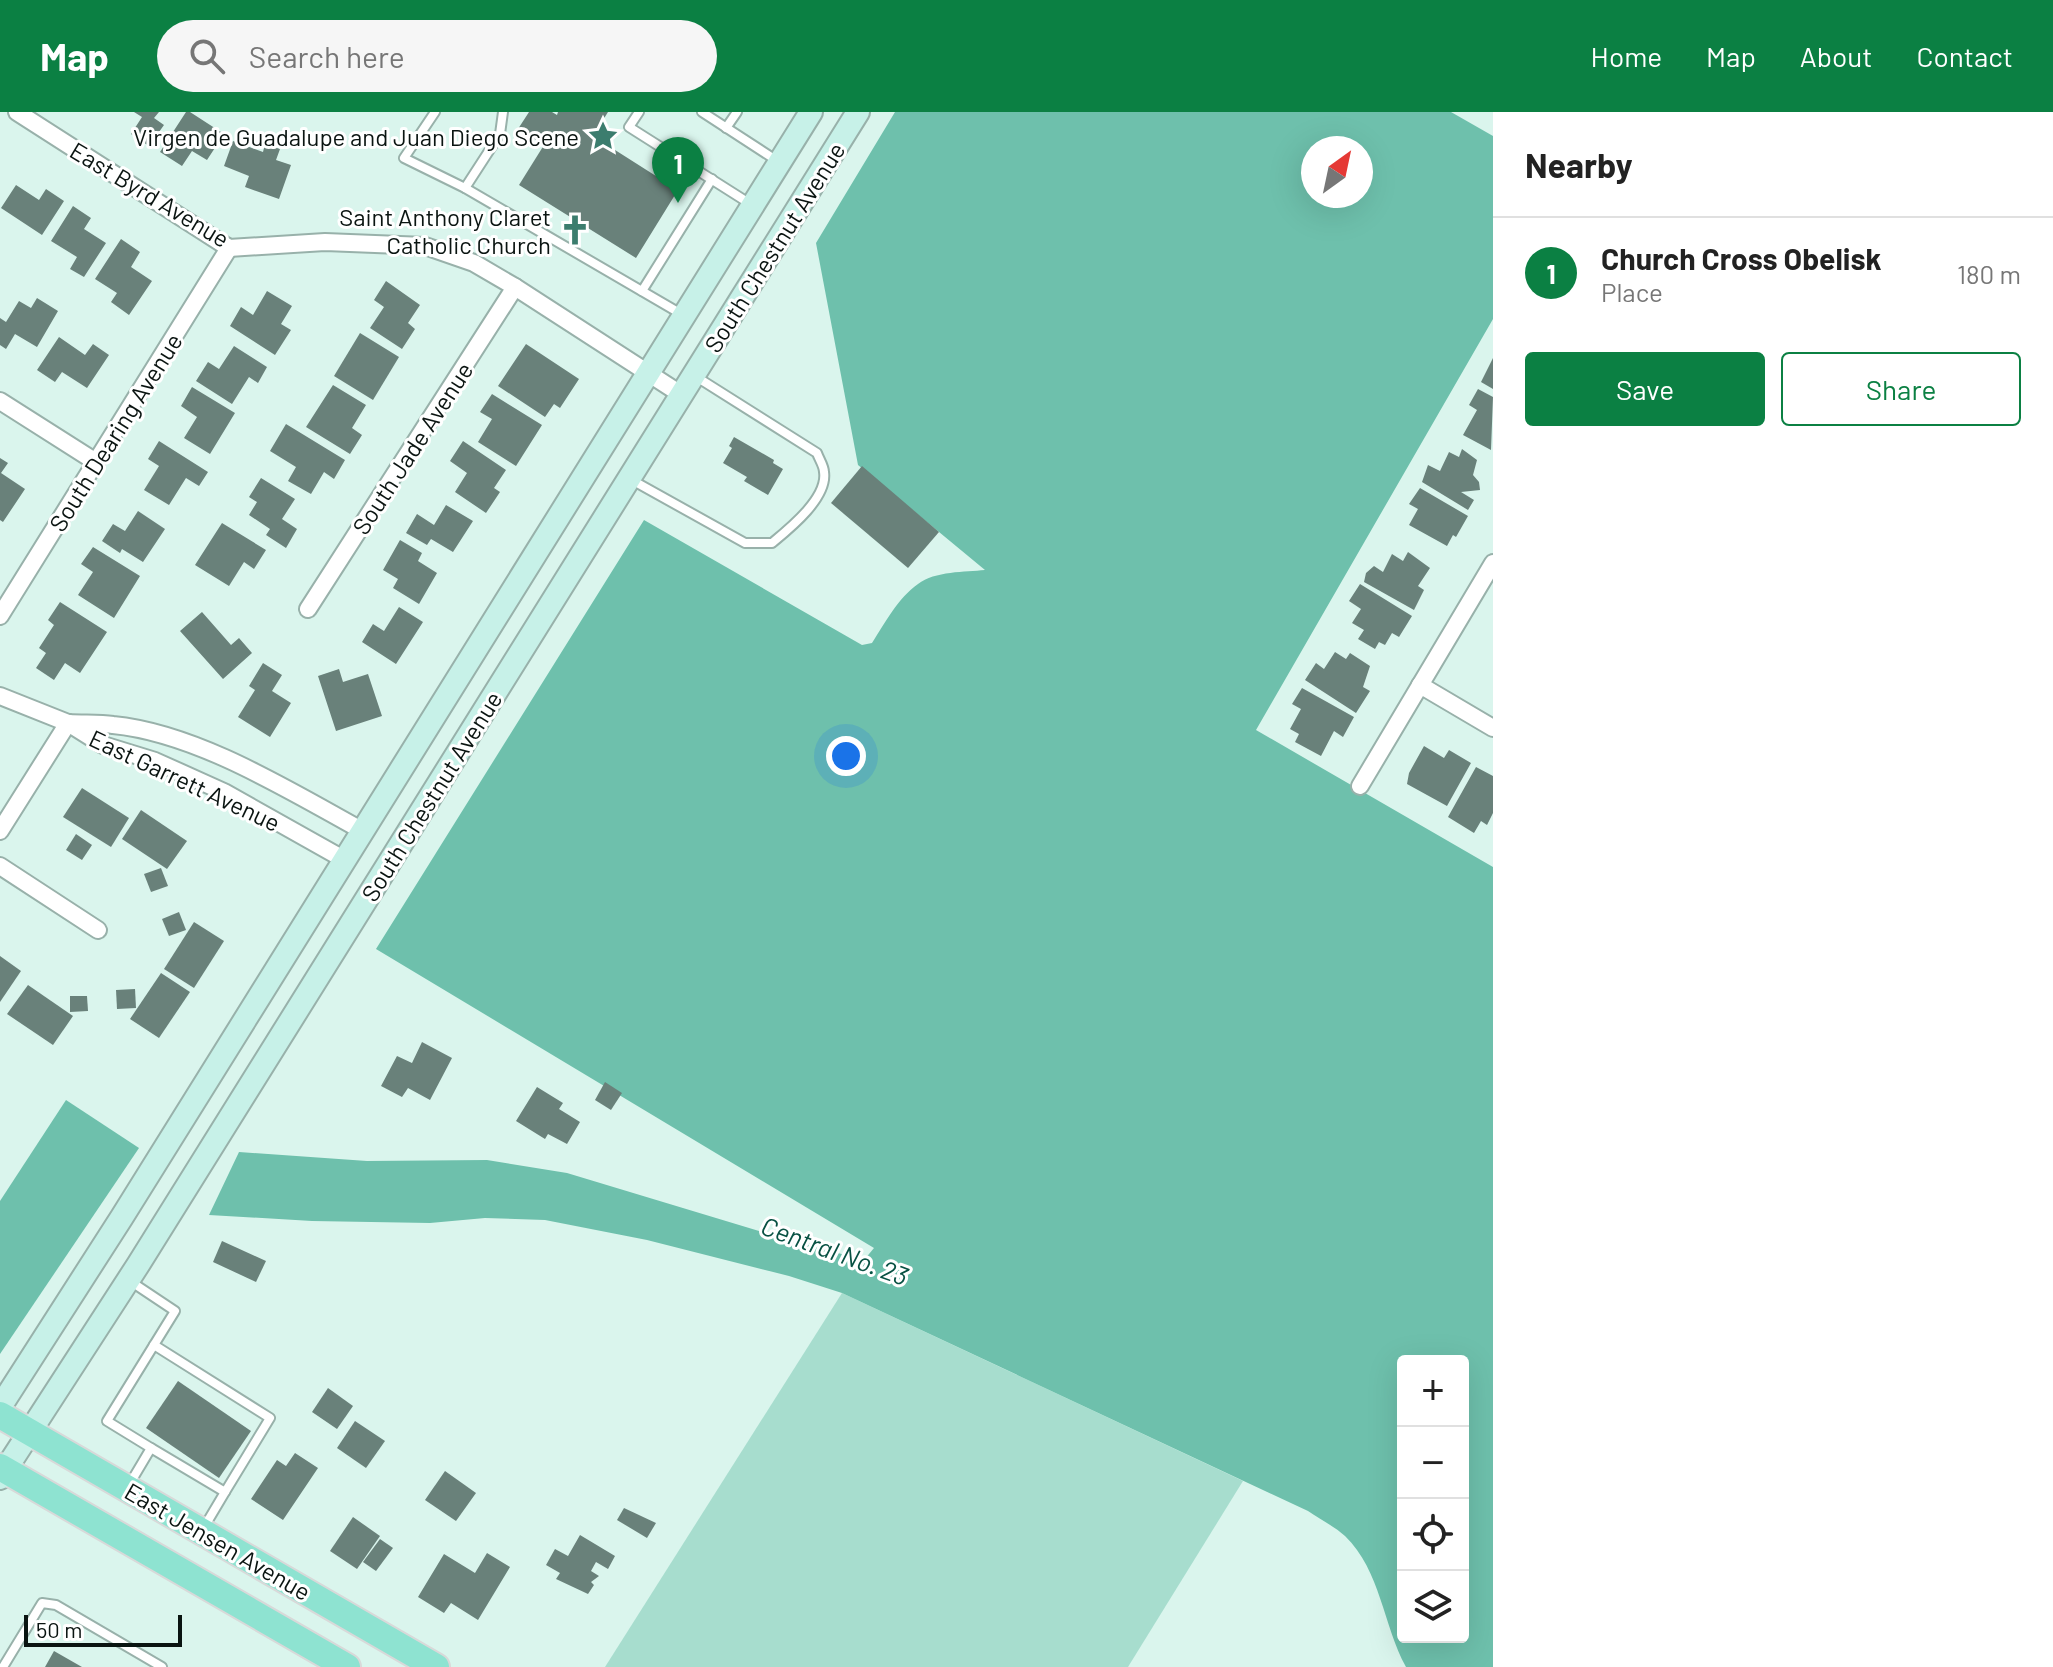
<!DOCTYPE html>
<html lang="en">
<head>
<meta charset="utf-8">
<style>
  :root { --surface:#fff; --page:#f6f6f6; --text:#222; --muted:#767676; --line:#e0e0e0; --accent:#0b8043 }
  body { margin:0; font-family:Barlow,sans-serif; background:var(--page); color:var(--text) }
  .controls { position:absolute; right:24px; bottom:24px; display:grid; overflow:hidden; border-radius:8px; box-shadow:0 8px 32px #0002 }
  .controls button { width:72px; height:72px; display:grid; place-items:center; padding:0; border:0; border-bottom:2px solid var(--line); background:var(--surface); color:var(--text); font:40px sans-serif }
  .compass { position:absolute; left:1301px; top:24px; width:72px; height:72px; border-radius:50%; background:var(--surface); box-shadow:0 8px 32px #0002; rotate:33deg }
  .scale { position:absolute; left:24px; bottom:20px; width:158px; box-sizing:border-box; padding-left:8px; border:4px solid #0a1411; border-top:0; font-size:22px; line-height:28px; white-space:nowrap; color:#0a1411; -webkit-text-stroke:6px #fff; paint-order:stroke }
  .you { position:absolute; left:846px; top:644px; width:28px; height:28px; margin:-20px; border:6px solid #fff; border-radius:50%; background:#1a73e8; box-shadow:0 0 0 12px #1a73e833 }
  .badge { display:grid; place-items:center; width:52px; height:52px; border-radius:50%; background:var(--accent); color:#fff; font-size:26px; font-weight:700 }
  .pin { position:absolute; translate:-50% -66px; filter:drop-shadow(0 2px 4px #0008) }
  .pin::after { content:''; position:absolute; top:42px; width:28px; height:24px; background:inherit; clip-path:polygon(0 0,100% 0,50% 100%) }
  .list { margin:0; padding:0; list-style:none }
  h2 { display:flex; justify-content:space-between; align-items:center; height:104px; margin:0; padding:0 32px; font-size:34px }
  h2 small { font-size:26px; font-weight:400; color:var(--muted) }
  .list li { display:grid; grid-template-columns:52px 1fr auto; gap:24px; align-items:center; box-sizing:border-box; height:112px; padding:0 32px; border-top:2px solid var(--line) }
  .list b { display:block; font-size:30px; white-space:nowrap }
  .list p { margin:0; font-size:26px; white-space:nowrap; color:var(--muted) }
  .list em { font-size:26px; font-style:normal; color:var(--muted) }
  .actions { display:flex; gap:16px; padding:24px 32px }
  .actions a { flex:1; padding:18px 0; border:2px solid var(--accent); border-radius:8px; text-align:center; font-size:28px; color:var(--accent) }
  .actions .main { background:var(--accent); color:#fff }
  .icon { flex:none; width:44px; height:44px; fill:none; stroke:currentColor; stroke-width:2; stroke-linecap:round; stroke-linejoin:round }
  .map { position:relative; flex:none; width:1493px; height:1555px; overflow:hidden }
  header { display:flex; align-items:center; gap:48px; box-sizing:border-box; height:112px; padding:0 40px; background:var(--accent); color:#fff }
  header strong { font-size:38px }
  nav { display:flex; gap:44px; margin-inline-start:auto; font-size:28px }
  .search { width:560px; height:72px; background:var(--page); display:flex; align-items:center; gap:20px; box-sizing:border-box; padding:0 28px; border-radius:44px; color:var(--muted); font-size:30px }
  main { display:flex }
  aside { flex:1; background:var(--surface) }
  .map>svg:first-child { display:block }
  .green { fill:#a7ddce }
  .water { fill:#6ec0ac; fill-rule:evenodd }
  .building { fill:#69817a }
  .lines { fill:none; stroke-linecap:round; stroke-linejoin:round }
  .lane-casing { stroke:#98b1aa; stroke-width:12 }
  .street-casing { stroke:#98b1aa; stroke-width:20 }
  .secondary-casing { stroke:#98b1aa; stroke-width:26 }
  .primary-casing { stroke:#d8d9d9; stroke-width:30 }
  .lane { stroke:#fff; stroke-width:8 }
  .street { stroke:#fff; stroke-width:16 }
  .secondary { stroke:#c7f1e8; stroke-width:22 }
  .primary { stroke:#8ee3d1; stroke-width:26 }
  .labels { text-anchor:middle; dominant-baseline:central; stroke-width:6; stroke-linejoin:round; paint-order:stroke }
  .poi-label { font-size:24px; fill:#0a1411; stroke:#fff; text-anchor:end }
  .street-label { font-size:24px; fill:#0a1411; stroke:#fff }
  .water-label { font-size:26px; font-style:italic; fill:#085143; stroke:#fff }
</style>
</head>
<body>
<header>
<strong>Map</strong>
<div class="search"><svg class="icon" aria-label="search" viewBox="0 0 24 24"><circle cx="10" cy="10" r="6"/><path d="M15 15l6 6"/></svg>Search here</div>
<nav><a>Home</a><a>Map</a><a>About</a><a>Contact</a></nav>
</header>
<main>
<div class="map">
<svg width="1493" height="1555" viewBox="0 0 1493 1555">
  <rect width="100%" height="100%" fill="#daf5ed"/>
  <!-- green -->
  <path class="green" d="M842 1181 1243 1369 1128 1555H605Z"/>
  <!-- water -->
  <g class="water">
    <path d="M895 0H1451L1493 24V207L1256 618 1493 755V1555H1406C1383 1513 1381 1459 1345 1424 1335 1415 1320 1407 1308 1399L842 1181 789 1164 647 1128 545 1108 485 1106 430 1111 312 1109 209 1103 239 1040 367 1049 487 1048 567 1061 782 1126 864 1148 874 1136 376 837 644 408 862 533 872 531C885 511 898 486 918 472 935 459 965 460 985 458L858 353 816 131ZM1313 36H1361V84H1313ZM1403 1249H1463V1525H1403Z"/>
    <path d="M66 988 139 1036 0 1242V1089Z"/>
  </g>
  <!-- building -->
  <g class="building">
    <path d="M134 0H159L154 6 164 13 149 34 131 22 142 5Z"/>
    <path d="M186 0H190L224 22 207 48 192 39 182 54 160 40Z"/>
    <path d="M529 0H552L557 3 558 0H608L593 24 678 78 636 146 519 73 544 33 518 17Z"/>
    <path d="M233 29 263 40 265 32 280 37 276 48 291 53 279 87 245 75 249 64 224 54Z"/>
    <path d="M16 73 39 88 46 77 64 89 42 123 1 96Z"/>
    <path d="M73 94 91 106 84 117 106 131 84 165 70 157 77 145 51 129Z"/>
    <path d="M121 127 140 140 131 155 152 169 129 203 111 190 117 181 95 167Z"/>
    <path d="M386 169 420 193 408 211 415 217 402 237 370 216 384 195 374 188Z"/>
    <path d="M267 179 292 194 281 212 291 218 275 243 230 214 241 195 253 203Z"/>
    <path d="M37 186 58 199 37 235 15 222 6 237 0 233V206L6 210 19 189 31 196Z"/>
    <path d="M360 221 399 245 373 288 334 264Z"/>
    <path d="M59 225 85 243 93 232 109 243 87 276 62 260 55 270 37 258Z"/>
    <path d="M526 232 579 267 560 296 554 292 545 305 498 274Z"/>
    <path d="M234 234 267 255 258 271 249 265 232 292 196 269 208 250 219 257Z"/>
    <path d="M1493 246V277L1481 270Z"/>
    <path d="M333 273 366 293 352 316 362 323 350 342 306 315Z"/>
    <path d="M192 275 235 301 210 342 184 326 197 305 181 294Z"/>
    <path d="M1478 277 1493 285 1491 338 1463 323 1477 298 1469 293Z"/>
    <path d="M492 282 542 313 516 354 478 330 492 307 480 300Z"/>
    <path d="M286 312 345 348 334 367 324 360 311 382 288 369 296 355 270 339Z"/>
    <path d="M734 325 774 348 773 351 783 357 768 383 744 369 747 365 723 351 732 336 729 334Z"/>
    <path d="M159 329 208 360 199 374 186 366 169 393 144 378 159 354 148 347Z"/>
    <path d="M463 329 506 358 494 376 500 380 486 401 455 380 467 361 450 349Z"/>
    <path d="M1462 337 1477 348 1473 363 1479 370 1480 378 1461 380 1474 388 1468 398 1422 370 1428 353 1440 359 1449 340 1459 345Z"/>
    <path d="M0 346 8 351 1 361 25 377 3 410 0 408Z"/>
    <path d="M862 354 939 420 908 456 831 391Z"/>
    <path d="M261 366 295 387 282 407 297 417 286 436 266 423 270 417 249 403 257 390 249 385Z"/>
    <path d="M1420 376 1468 404 1456 425 1453 423 1447 434 1409 413 1418 397 1409 392Z"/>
    <path d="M446 393 473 409 453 440 431 427 427 433 406 421 417 402 434 413Z"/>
    <path d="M138 399 165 417 143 450 122 437 120 441 102 429 113 412 125 419Z"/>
    <path d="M222 411 266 438 254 457 244 450 229 474 195 453Z"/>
    <path d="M400 428 422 441 418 449 437 461 419 492 393 476 398 467 383 458Z"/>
    <path d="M93 435 140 464 114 506 78 483 93 460 81 452Z"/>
    <path d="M1408 440 1430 456 1418 474 1424 478 1414 498 1364 470 1366 461 1374 454 1383 460 1392 442 1403 449Z"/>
    <path d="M1360 472 1412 504 1399 525 1392 521 1385 533 1379 530 1375 537 1358 527 1364 518 1352 511 1361 497 1349 489Z"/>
    <path d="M60 490 107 520 80 561 65 551 54 568 36 556 46 541 39 536 54 513 48 508Z"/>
    <path d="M399 495 423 510 396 552 362 530 373 512 384 519Z"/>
    <path d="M202 500 231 533 239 526 252 541 223 567 180 519Z"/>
    <path d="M1335 540 1346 547 1350 541 1370 554 1363 575 1370 579 1356 601 1305 568 1316 551 1324 557Z"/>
    <path d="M263 551 282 563 272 579 291 591 270 625 238 605 255 578 249 574Z"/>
    <path d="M339 557 343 570 368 562 382 604 336 619 318 564Z"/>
    <path d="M1302 576 1354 605 1343 625 1334 619 1321 644 1295 630 1299 622 1290 617 1301 597 1292 592Z"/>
    <path d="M1424 634 1444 646 1449 638 1471 651 1447 694 1407 672 1409 661Z"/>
    <path d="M1476 655 1493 664V701L1487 713 1481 709 1474 721 1448 705Z"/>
    <path d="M82 676 129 706 111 735 63 705Z"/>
    <path d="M141 698 187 729 167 757 122 727Z"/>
    <path d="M76 722 92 733 82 748 66 738Z"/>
    <path d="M161 756 168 774 151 780 144 762Z"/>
    <path d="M179 800 186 818 169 824 162 807Z"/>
    <path d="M194 810 224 829 194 876 164 857Z"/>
    <path d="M0 844 21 859 0 890Z"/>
    <path d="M161 861 190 880 159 926 130 907Z"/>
    <path d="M28 873 73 904 53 933 7 902Z"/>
    <path d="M135 877 136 896 117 897 116 878Z"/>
    <path d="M70 884H87L88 899 70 900Z"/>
    <path d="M422 930 452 946 430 988 408 976 402 985 381 974 397 944 412 951Z"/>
    <path d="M605 970 622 981 611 998 595 988Z"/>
    <path d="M537 975 563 991 559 997 580 1010 567 1032 548 1022 545 1027 516 1009Z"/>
    <path d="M222 1129 266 1149 256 1170 213 1150Z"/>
    <path d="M178 1269 251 1319 219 1366 146 1316Z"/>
    <path d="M328 1276 353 1294 337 1317 312 1300Z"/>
    <path d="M355 1309 385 1329 366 1356 337 1336Z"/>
    <path d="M295 1341 318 1356 283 1408 251 1387 277 1348 286 1354Z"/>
    <path d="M445 1359 476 1381 456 1409 425 1388Z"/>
    <path d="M624 1396 656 1411 647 1426 617 1408Z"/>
    <path d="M353 1405 380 1424 357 1457 330 1439Z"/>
    <path d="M580 1423 615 1444 608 1457 596 1450 591 1459 599 1464 591 1470 594 1473 588 1482 556 1467 560 1461 546 1453 555 1437 568 1444Z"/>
    <path d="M380 1427 393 1436 376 1459 363 1450Z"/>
    <path d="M487 1441 510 1455 478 1508 451 1491 444 1501 418 1485 444 1442 475 1461Z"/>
    <path d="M54 1539 82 1555H45Z"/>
  </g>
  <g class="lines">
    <!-- lane casing -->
    <g class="lane-casing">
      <g id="lane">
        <path d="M435 0 404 46 465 76"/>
        <path d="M503 0 500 22 465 76 683 203"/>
        <path d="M639 0 629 15 752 93"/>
        <path d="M702 0 779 50"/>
        <path d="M726 16 737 0"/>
        <path d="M642 179 712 67"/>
        <path d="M630 367 745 431H772C789 417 828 386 824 360 824 354 819 347 817 341L695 264"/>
        <path d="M151 1336 225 1380 270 1306 154 1233"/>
        <path d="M129 1373 151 1336 107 1309 175 1199 130 1169"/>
        <path d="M203 1417 225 1380"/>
        <path d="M3 1555 42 1491 56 1493 162 1555"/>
      </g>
    </g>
    <!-- street casing -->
    <g class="street-casing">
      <g id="street">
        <path d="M17 0 229 136 325 130 425 134 474 151 515 175 682 283"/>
        <path d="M0 289 96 350"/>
        <path d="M308 497 515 175"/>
        <path d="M0 504 229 136"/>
        <path d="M1420 573 1493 616"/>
        <path d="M0 584 68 611 103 633 155 649 224 680 345 748"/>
        <path d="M69 611C84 612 99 611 113 613 197 621 290 679 363 719"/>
        <path d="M1360 674 1493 451"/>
        <path d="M0 719 68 611"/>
        <path d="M0 754 98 818"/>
      </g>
    </g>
    <!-- secondary casing -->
    <g class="secondary-casing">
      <g id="secondary">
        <path d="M0 1295 122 1105 811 0"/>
        <path d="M0 1366 138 1153 858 0"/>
      </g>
    </g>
    <!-- primary casing -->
    <g class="primary-casing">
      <g id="primary">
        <path d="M0 1303 436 1555"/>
        <path d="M0 1355 347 1555"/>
      </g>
    </g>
    <!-- lane -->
    <use href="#lane" class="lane"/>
    <!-- street -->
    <use href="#street" class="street"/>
    <!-- secondary -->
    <use href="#secondary" class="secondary"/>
    <!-- primary -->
    <use href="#primary" class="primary"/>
  </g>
  <!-- icons -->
  <defs>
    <g id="sight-bare" transform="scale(2.4)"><path d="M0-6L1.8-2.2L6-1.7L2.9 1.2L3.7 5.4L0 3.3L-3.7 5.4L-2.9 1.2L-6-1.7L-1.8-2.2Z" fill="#3c7d6e" stroke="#fff" stroke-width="2.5" paint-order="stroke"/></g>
    <g id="church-bare" transform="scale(2.4)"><path d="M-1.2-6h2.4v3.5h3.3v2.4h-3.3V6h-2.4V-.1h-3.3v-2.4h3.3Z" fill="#3c7d6e" stroke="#fff" stroke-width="2.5" paint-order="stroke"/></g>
  </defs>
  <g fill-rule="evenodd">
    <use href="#sight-bare" x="603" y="24"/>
    <use href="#church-bare" x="575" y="118"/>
  </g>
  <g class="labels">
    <!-- poi labels -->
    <g class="poi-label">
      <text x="579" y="24">Virgen de Guadalupe and Juan Diego Scene</text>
      <text x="551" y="104">Saint Anthony Claret<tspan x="551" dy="28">Catholic Church</tspan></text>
    </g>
    <!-- street labels -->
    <g class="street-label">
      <text transform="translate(150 82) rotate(31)">East Byrd Avenue</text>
      <text transform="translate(774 135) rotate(-58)">South Chestnut Avenue</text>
      <text transform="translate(115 320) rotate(-58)">South Dearing Avenue</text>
      <text transform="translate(412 336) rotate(-57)">South Jade Avenue</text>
      <text transform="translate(185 668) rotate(25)">East Garrett Avenue</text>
      <text transform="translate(431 684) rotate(-58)">South Chestnut Avenue</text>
      <text transform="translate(218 1429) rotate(30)">East Jensen Avenue</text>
    </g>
    <!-- water labels -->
    <g class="water-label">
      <text transform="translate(835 1138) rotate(20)">Central No. 23</text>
    </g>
  </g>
</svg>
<div class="controls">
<button>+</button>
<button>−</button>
<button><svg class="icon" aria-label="locate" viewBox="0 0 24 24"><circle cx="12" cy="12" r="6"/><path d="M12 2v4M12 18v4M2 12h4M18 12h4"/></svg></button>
<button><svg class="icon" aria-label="layers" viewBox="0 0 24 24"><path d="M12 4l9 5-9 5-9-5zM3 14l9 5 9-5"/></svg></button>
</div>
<svg class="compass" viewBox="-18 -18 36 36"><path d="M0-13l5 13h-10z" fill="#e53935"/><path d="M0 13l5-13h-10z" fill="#767676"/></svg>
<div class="scale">50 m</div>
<div class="you"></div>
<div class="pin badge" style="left:678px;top:91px">1</div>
</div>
<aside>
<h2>Nearby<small></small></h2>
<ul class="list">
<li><span class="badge">1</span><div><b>Church Cross Obelisk</b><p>Place</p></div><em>180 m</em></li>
</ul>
<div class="actions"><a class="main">Save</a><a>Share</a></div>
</aside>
</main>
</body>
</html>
